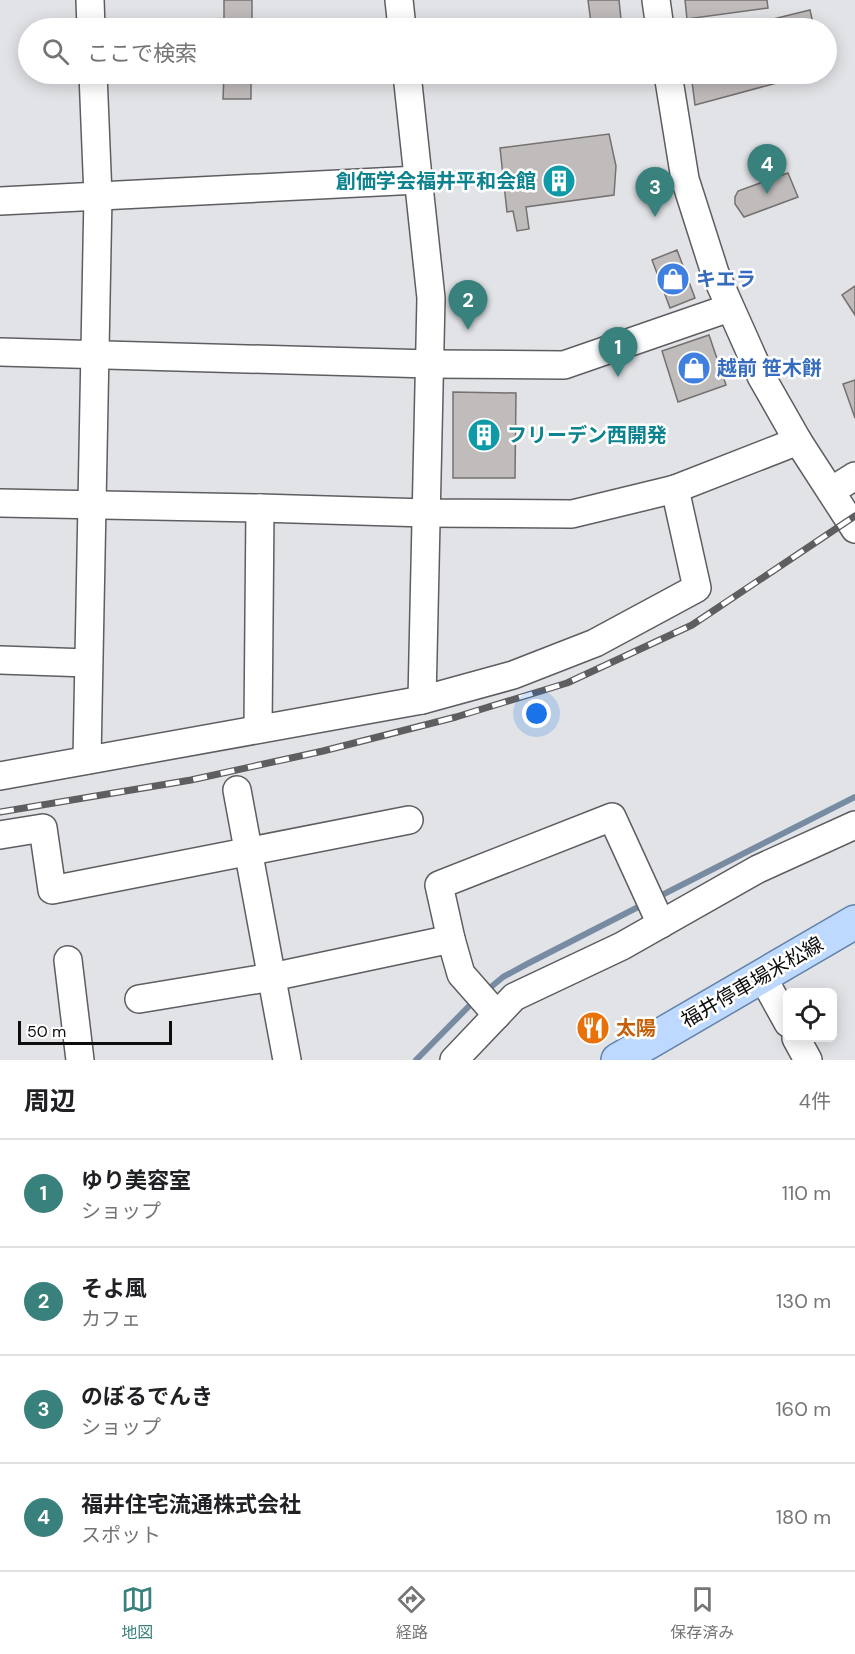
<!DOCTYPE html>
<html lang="ja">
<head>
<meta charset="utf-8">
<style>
  :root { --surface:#fff; --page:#f6f6f6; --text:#202124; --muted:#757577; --line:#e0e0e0; --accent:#39817c }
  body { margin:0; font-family:"DM Sans","Noto Sans JP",sans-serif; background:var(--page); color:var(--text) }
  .controls { position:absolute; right:18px; bottom:18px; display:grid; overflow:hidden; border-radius:9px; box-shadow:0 3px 15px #0003 }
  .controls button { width:54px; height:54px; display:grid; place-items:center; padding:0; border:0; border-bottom:2px solid var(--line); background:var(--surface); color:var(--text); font:30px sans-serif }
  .scale { position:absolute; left:18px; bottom:15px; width:154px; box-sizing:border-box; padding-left:6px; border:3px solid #0d0d0e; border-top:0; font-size:16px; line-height:21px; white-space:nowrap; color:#0d0d0e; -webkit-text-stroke:4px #fff; paint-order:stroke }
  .you { position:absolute; left:537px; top:714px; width:21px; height:21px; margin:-15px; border:4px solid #fff; border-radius:50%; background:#1a73e8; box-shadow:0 0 0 9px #1a73e833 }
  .badge { display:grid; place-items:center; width:39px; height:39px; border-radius:50%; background:var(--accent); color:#fff; font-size:20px; font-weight:700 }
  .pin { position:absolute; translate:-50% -50px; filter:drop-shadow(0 2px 3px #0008) }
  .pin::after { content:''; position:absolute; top:32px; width:21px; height:18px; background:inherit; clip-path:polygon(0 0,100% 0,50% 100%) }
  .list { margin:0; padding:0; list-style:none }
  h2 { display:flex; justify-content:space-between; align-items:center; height:78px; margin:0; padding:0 24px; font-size:26px }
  h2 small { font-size:20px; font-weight:400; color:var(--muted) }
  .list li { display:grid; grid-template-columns:39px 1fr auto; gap:18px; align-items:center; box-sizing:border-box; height:108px; padding:0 24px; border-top:2px solid var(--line) }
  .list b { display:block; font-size:22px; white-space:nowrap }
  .list p { margin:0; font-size:20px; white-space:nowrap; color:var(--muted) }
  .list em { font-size:20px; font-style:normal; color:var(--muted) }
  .icon { flex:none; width:33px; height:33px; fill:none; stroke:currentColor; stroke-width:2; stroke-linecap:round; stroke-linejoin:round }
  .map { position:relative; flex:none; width:855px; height:1060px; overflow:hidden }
  .search { position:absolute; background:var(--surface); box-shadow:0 3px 15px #0003; left:18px; right:18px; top:18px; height:66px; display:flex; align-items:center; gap:15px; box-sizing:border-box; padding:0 21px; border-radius:33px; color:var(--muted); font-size:22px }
  .sheet { height:510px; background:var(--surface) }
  nav { display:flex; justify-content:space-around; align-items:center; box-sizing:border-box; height:84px; border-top:2px solid var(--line); background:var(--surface); font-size:16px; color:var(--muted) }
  nav a { display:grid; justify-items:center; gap:3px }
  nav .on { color:var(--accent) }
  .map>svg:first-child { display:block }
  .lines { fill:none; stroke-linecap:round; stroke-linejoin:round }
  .stream { stroke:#778ca2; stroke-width:6 }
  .building { fill:#c0bcbb; stroke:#747170; stroke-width:1.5 }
  .minor-casing { stroke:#5d5e61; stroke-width:30 }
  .major-casing { stroke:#6381ab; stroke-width:36 }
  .minor { stroke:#fff; stroke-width:27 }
  .major { stroke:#bdd9ff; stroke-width:33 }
  .rail-casing { stroke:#5e5e60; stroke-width:7 }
  .rail { stroke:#fff; stroke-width:4.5; stroke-dasharray:14; stroke-linecap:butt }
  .labels { text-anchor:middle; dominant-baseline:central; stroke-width:5; stroke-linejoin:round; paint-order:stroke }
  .culture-label { font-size:20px; font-weight:bold; fill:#0d838f; stroke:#fff; text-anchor:end }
  .shop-label { font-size:20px; font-weight:bold; fill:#366cbe; stroke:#fff; text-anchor:start }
  .street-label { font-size:20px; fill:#0d0d0e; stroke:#fff }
  .food-label { font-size:20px; font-weight:bold; fill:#c56008; stroke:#fff; text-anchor:start }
</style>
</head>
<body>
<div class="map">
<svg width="855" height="1060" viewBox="0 0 855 1060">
  <rect width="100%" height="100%" fill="#e2e3e6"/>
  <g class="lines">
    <!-- stream -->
    <g class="stream">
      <path d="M658 897 855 797"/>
      <path d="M485 992 503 977 527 964 646 903"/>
      <path d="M416 1060 474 1001"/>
    </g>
  </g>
  <!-- building -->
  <g class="building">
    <rect x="224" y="0" width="28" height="28"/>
    <path d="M588 0H619L621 19 591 23Z"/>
    <path d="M685 0H767L768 8 687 19Z"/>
    <path d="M810 10 814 28H736Z"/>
    <path d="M224 74H251V99H223Z"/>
    <path d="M691 74H810L695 105Z"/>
    <path d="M609 134 616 166 614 195 526 207 529 229 517 231 513 211 507 212 500 148Z"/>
    <path d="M788 173 798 197 744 217 735 204V197L738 191Z"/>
    <path d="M677 250 695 298 670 308 652 260Z"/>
    <path d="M855 286V315L842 295Z"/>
    <path d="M709 335 726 385 678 402 662 351Z"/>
    <path d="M855 380V418L843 384Z"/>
    <path d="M453 392 516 393 515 478H453Z"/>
  </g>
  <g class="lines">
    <!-- minor casing -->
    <g class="minor-casing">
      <g id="minor">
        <path d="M90 0 91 28"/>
        <path d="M399 0 402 28"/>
        <path d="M656 0 660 28"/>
        <path d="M668 74 685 179 715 273 761 376 798 441 855 529"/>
        <path d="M0 201 418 180"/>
        <path d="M0 352 430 364 564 365 729 308"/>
        <path d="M831 491 855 476"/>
        <path d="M0 503 260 508 426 513 572 514 675 489 798 441"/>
        <path d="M0 660 88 663"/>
        <path d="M422 700 513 675 595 643 697 588 675 489"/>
        <path d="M258 729 260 508"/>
        <path d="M87 760 98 196 93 74"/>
        <path d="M0 776 422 700 431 298 407 74"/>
        <path d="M237 790 287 1060"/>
        <path d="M0 835 43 828 52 890 409 820"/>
        <path d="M68 960 80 1060"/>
        <path d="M762 976 788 1023"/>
        <path d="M139 999 272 977 451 939"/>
        <path d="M497 1015 461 974 451 939 439 885 612 817 661 924"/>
        <path d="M796 1038 808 1060"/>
        <path d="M454 1060 514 997 622 946 758 869 855 825"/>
      </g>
    </g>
    <!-- major casing -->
    <g class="major-casing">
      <path id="major" d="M618 1060 855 922"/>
    </g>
    <!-- minor -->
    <use href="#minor" class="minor"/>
    <!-- major -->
    <use href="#major" class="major"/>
    <!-- rail casing -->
    <g class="rail-casing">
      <path id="rail" d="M0 812 191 780 323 751 456 717 567 683 692 625 855 516"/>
    </g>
    <!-- rail -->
    <use href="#rail" class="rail"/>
  </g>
  <!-- icons -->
  <defs>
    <g id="building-disc" transform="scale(1.725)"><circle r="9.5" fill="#0f9aa8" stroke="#fff"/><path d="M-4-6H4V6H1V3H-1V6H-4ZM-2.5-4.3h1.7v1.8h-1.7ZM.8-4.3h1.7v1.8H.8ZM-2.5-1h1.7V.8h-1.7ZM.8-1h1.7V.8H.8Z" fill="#fff"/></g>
    <g id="shop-disc" transform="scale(1.725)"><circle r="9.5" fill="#3f7fe0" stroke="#fff"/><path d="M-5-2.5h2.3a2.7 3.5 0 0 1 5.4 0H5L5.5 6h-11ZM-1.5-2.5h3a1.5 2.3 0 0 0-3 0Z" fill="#fff"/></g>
    <g id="restaurant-disc" transform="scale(1.725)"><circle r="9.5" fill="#e8710a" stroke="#fff"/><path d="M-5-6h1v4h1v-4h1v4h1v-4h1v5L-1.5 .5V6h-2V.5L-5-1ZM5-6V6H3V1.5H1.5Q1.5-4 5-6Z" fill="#fff"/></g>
  </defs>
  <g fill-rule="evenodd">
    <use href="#building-disc" x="559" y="181"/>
    <use href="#shop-disc" x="673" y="279"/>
    <use href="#shop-disc" x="694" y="368"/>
    <use href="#building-disc" x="484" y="435"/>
    <use href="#restaurant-disc" x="593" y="1028"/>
  </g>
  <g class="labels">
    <!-- culture labels -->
    <g class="culture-label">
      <text x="536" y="181">創価学会福井平和会館</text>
      <text x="507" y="435" text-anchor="start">フリーデン西開発</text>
    </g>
    <!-- shop labels -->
    <g class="shop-label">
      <text x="696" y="279">キエラ</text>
      <text x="717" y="368">越前 笹木餅</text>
    </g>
    <!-- street labels -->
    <g class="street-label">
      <text transform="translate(752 982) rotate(-30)">福井停車場米松線</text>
    </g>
    <!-- food labels -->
    <g class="food-label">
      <text x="616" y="1028">太陽</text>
    </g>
  </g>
</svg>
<div class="controls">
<button><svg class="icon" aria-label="locate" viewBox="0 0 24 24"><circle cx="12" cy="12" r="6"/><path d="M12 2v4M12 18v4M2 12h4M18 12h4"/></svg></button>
</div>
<div class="scale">50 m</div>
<div class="you"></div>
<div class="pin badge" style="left:618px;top:377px">1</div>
<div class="pin badge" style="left:468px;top:330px">2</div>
<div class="pin badge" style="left:655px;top:217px">3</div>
<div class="pin badge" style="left:767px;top:194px">4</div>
<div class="search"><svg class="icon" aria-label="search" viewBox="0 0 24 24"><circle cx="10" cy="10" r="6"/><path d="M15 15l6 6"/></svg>ここで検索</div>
</div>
<section class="sheet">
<h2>周辺<small>4件</small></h2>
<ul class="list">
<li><span class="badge">1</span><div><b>ゆり美容室</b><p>ショップ</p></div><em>110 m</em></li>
<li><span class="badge">2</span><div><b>そよ風</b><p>カフェ</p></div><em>130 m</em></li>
<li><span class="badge">3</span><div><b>のぼるでんき</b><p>ショップ</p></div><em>160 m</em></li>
<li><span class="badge">4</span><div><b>福井住宅流通株式会社</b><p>スポット</p></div><em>180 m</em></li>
</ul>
</section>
<nav>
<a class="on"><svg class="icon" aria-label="map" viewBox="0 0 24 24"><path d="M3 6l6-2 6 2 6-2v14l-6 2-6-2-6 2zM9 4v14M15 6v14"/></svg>地図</a>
<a><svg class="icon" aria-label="directions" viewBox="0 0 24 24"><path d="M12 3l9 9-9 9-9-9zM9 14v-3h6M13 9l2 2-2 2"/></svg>経路</a>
<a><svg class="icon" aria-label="saved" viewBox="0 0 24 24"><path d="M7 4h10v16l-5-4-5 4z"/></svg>保存済み</a>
</nav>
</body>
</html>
